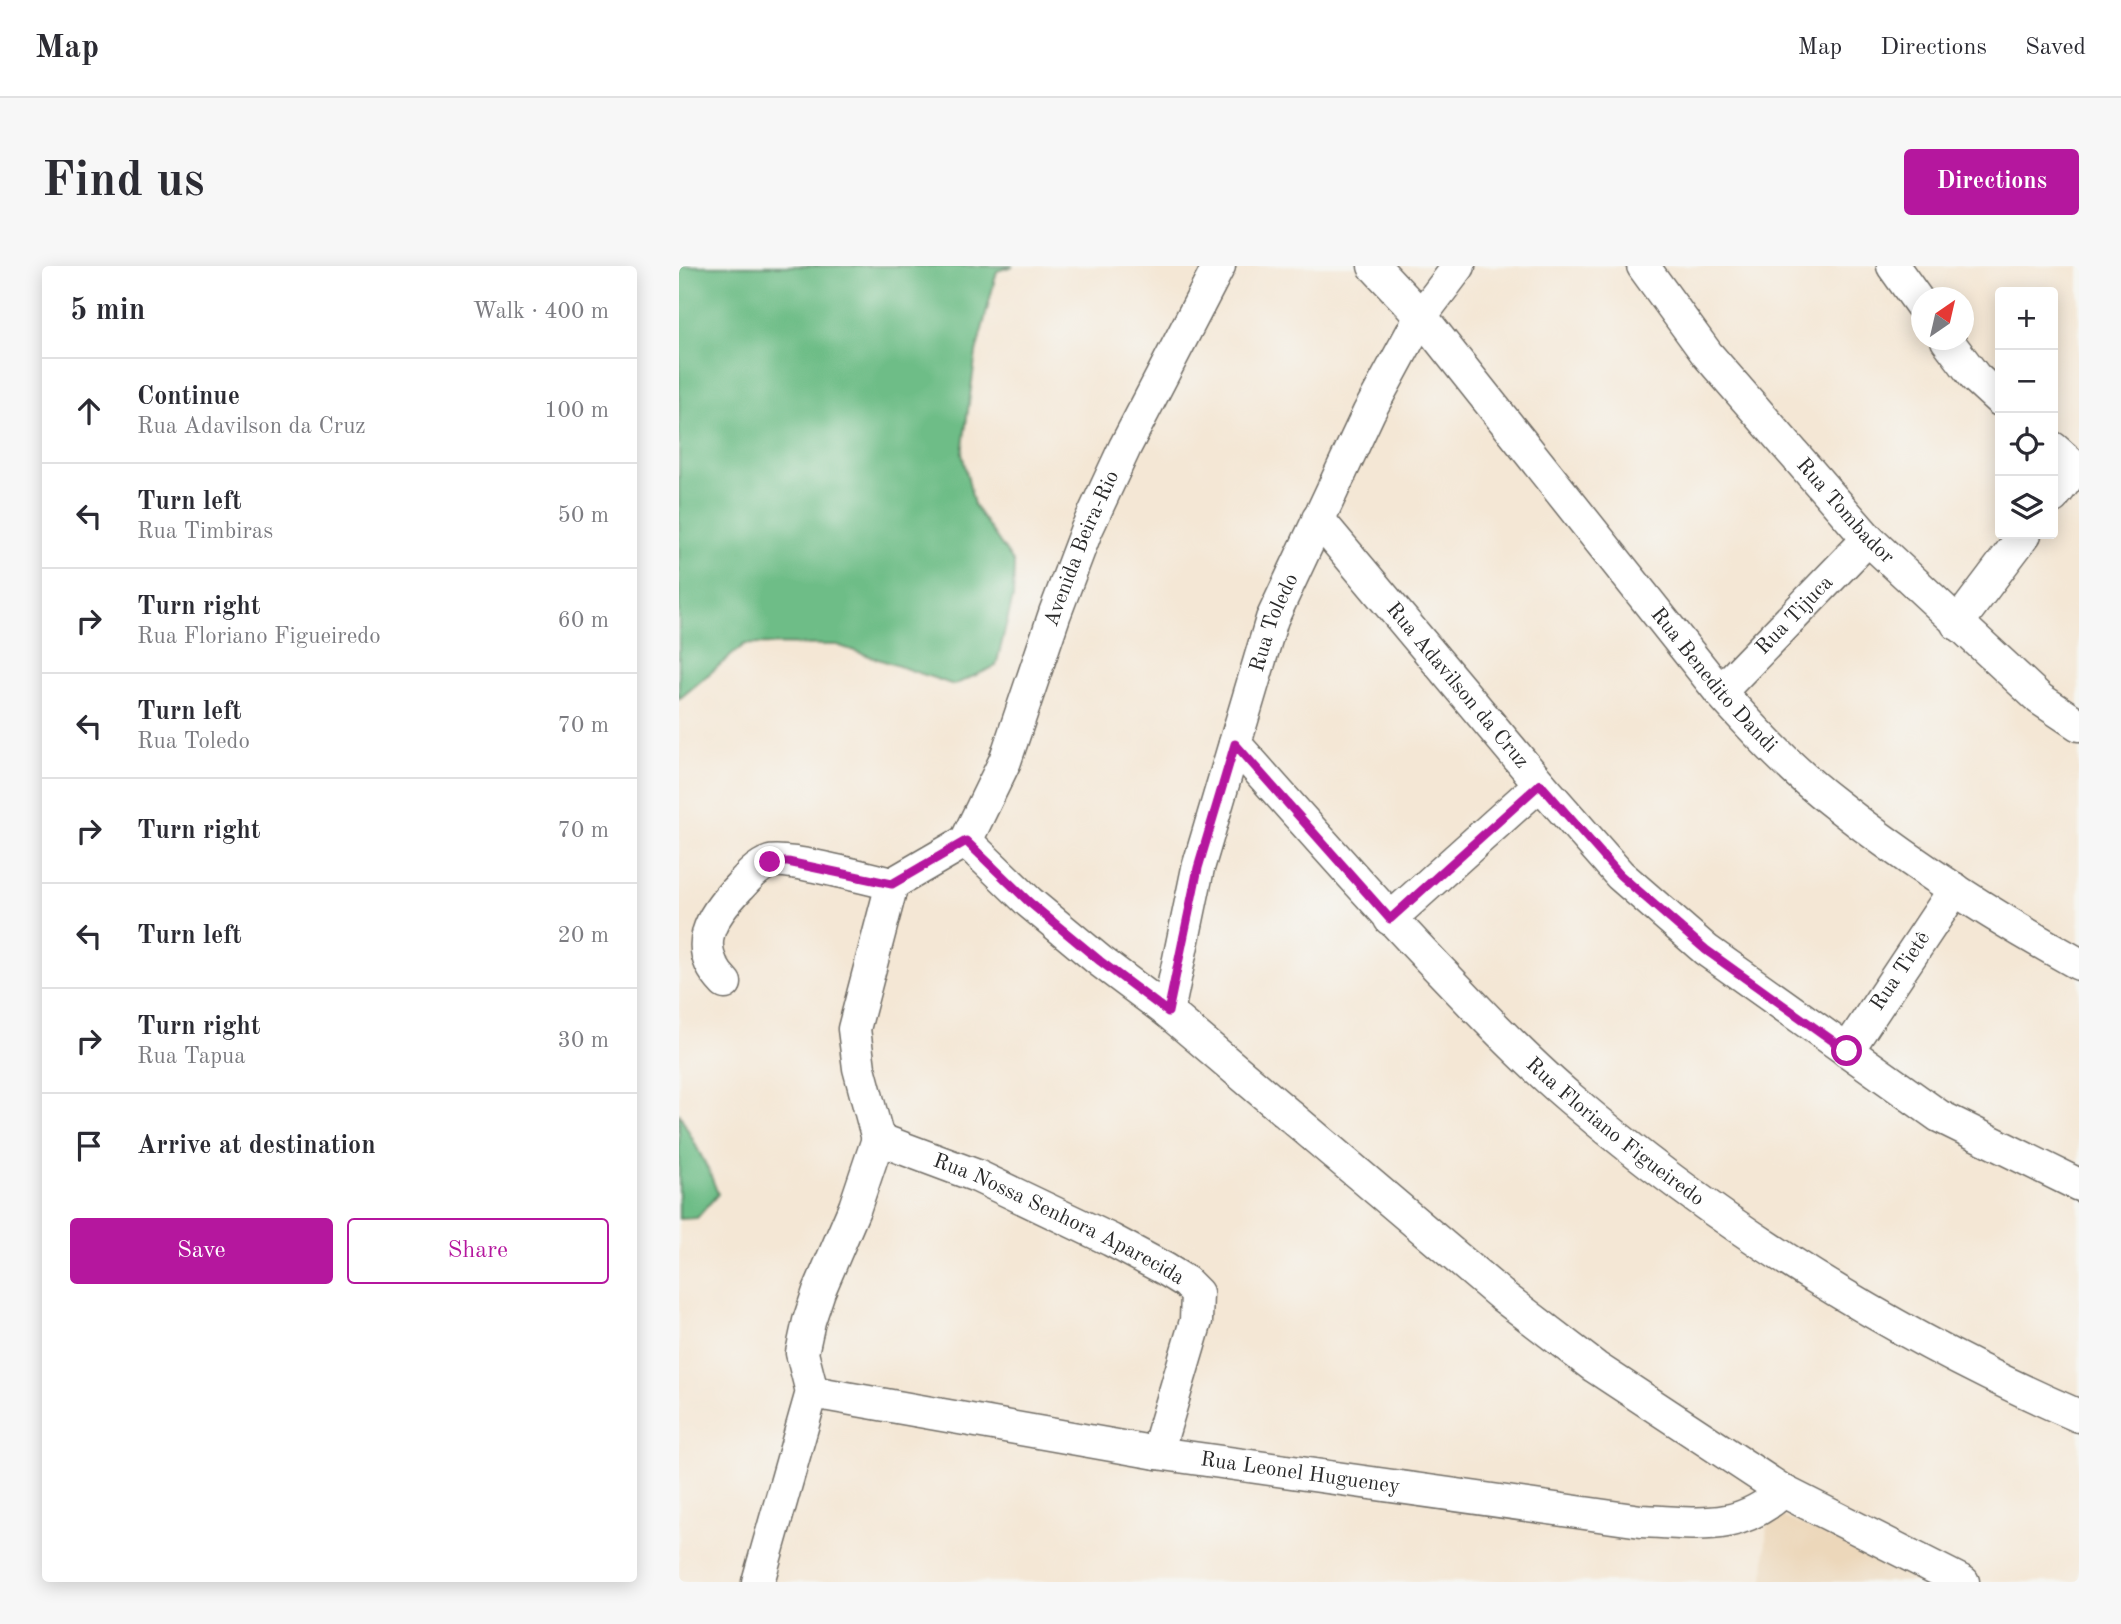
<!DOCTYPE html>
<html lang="en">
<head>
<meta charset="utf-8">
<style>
  :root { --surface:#fff; --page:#f7f7f7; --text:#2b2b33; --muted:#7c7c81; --line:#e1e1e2; --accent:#b5179e }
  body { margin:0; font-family:"Old Standard TT",serif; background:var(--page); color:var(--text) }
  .controls { position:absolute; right:21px; top:21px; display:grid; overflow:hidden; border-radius:7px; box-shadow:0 4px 18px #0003 }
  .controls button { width:63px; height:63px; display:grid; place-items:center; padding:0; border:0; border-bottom:2px solid var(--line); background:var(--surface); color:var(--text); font:35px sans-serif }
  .compass { position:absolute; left:1232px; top:21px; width:63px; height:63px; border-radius:50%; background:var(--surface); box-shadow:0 4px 18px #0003; rotate:34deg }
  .stop { position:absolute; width:21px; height:21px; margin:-16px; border:5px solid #b5179e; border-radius:50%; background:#fff }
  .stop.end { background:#b5179e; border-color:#fff; box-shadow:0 2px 7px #0008 }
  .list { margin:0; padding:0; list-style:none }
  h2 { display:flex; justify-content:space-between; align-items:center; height:91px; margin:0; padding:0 28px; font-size:30px }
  h2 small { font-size:23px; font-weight:400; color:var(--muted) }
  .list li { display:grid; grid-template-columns:46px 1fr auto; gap:21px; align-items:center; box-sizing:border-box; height:105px; padding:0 28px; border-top:2px solid var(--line) }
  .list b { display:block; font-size:26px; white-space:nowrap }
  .list p { margin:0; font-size:23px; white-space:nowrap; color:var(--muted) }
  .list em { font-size:23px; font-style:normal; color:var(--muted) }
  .actions { display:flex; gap:14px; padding:21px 28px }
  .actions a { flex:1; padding:16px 0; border:2px solid var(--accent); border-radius:7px; text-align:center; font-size:24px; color:var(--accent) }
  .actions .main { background:var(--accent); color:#fff }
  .icon { flex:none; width:38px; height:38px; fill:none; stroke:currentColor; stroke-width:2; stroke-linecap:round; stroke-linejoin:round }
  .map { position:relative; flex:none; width:1400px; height:1316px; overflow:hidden; border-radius:7px }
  header { display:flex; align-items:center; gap:42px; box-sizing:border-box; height:98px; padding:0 35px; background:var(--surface); border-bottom:2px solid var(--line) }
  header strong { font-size:33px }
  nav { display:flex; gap:38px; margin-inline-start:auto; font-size:24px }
  .intro { display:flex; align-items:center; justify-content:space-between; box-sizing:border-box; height:168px; padding:0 42px }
  h1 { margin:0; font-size:49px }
  .button { padding:18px 32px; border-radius:7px; background:var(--accent); color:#fff; font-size:24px; font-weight:700 }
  main { display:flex; gap:42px; padding:0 42px }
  aside { flex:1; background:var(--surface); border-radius:7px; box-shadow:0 4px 18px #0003 }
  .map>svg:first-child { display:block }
  .built { fill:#ecd7ba }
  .forest { fill:#6ebd87; stroke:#4c7459; stroke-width:2 }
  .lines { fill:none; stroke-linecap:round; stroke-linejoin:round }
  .minor-casing { stroke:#716d66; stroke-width:35 }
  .minor { stroke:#fff; stroke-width:32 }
  .route { stroke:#b5179e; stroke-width:9 }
  .labels { text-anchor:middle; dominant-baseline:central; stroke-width:6; stroke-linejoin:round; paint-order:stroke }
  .street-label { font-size:21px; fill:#2b2b2b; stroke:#f6f6f2 }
</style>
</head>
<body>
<header>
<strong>Map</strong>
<nav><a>Map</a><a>Directions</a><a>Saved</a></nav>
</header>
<div class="intro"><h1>Find us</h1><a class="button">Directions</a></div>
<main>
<aside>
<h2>5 min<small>Walk · 400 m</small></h2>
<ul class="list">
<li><svg class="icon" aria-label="ahead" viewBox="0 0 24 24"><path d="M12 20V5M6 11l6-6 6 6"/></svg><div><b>Continue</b><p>Rua Adavilson da Cruz</p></div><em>100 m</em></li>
<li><svg class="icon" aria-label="left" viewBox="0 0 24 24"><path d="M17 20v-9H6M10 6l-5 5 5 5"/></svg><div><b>Turn left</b><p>Rua Timbiras</p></div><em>50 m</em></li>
<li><svg class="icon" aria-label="right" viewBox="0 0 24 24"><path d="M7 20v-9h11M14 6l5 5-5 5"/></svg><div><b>Turn right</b><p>Rua Floriano Figueiredo</p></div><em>60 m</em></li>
<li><svg class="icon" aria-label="left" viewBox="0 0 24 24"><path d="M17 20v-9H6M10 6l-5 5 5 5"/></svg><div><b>Turn left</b><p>Rua Toledo</p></div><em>70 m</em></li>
<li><svg class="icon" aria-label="right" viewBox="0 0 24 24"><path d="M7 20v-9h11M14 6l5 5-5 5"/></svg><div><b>Turn right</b></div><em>70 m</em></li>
<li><svg class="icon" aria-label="left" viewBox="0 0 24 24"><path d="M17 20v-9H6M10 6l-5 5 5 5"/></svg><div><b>Turn left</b></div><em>20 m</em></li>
<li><svg class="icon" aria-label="right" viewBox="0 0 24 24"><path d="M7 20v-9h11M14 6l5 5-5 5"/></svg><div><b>Turn right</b><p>Rua Tapua</p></div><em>30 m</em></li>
<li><svg class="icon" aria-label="arrive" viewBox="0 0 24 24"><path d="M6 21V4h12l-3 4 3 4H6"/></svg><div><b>Arrive at destination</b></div></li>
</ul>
<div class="actions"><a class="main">Save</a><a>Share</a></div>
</aside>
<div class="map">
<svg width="1400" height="1316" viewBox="0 0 1400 1316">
  <rect width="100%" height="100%" fill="#f6f6f2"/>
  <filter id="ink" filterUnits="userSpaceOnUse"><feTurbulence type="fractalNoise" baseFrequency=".0143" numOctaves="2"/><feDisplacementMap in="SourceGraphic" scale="14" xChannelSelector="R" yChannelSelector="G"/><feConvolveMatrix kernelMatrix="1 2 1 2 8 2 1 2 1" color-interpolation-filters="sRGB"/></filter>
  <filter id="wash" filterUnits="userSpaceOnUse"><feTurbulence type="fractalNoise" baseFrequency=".00686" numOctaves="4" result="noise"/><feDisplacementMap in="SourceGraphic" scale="28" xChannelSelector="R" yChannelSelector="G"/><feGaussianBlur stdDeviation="1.57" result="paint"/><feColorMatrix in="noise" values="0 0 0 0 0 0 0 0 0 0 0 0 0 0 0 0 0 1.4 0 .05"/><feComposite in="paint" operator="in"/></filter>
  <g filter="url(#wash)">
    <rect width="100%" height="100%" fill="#f4e7d5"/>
    <!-- built -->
    <path class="built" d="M1096 1247 1247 1316H1085L1088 1250Z"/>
    <!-- forest -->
    <g class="forest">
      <path d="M0 0H334L318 5 297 87 283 187 295 239 335 297 334 331 317 400 275 419 158 379 66 378 0 433Z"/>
      <path d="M0 847 30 905 39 928 18 952 0 953Z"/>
    </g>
  </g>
  <g filter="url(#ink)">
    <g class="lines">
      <!-- minor casing -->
      <g class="minor-casing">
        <g id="minor">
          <path id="s1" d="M695 0 742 50 1041 426C1076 465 1113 505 1155 537 1232 598 1315 651 1400 698"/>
          <path id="s2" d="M964 0 1028 88 1189 273 1361 433 1400 459"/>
          <path d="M1214 0 1242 39"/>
          <path d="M1268 74 1296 111 1321 134"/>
          <path d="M1374 182 1400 205"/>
          <path d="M1374 231 1396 202"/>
          <path id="s3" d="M639 253 861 518 941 609 1027 684 1260 850 1400 919"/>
          <path d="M1278 358 1346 268"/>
          <path id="s4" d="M1041 426 1189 273"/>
          <path id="s5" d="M556 478C630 561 703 645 781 725 816 762 852 799 891 832 1040 960 1219 1072 1400 1150"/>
          <path d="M287 575 350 636 421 695 489 746 822 1029 916 1101 1104 1225 1284 1316"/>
          <path id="s6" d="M287 575 326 495 376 347 407 265 446 181 540 0"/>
          <path d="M213 618 287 575"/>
          <path d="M711 653 861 518"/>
          <path d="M46 717C11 681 32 650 61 620 69 611 79 600 91 596 107 591 192 613 213 618"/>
          <path id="s7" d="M489 746 519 602 593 353 690 146 742 50 780 0"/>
          <path id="s8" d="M1168 785 1276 623"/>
          <path id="s9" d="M199 873 298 910 432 974 486 1003 507 1016 518 1027 517 1055 478 1187"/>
          <path d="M199 873 180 802 175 763 213 618"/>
          <path id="s10" d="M133 1126 478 1187 962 1255C1019 1257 1059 1267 1104 1225"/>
          <path d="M133 1126 123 1087 130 1055 140 1025 176 941 199 873"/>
          <path d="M79 1316 133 1126"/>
        </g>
      </g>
      <!-- minor -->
      <use href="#minor" class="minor"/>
    </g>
  </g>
  <g class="lines" filter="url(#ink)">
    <!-- route -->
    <path class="route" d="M91 596H109L213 618 287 575 350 636 421 695 489 746 519 602 556 478 711 653 861 518 941 609 1027 684 1168 785"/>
  </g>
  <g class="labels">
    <!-- street labels -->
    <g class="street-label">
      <text stroke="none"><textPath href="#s2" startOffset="318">Rua Tombador</textPath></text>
      <text stroke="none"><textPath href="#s6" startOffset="315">Avenida Beira-Rio</textPath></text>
      <text stroke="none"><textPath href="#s4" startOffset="107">Rua Tijuca</textPath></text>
      <text stroke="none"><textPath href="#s7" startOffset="404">Rua Toledo</textPath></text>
      <text stroke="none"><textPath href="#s1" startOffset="536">Rua Benedito Dandi</textPath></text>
      <text stroke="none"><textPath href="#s3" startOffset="217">Rua Adavilson da Cruz</textPath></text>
      <text stroke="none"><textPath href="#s8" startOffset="96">Rua Tietê</textPath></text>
      <text stroke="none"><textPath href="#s5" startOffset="544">Rua Floriano Figueiredo</textPath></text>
      <text stroke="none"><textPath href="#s9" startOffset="198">Rua Nossa Senhora Aparecida</textPath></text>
      <text stroke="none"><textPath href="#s10" startOffset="495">Rua Leonel Hugueney</textPath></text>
    </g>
  </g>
</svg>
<div class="controls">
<button>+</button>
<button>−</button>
<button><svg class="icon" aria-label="locate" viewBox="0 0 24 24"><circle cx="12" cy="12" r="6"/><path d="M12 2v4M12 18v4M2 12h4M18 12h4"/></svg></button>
<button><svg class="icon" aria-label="layers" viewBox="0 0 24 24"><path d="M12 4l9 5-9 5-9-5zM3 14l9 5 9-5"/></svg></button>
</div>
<svg class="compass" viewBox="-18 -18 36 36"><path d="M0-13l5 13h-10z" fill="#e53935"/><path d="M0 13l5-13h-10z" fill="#7c7c81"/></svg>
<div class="stop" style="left:1168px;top:785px"></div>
<div class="stop end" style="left:91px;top:596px"></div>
</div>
</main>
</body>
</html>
